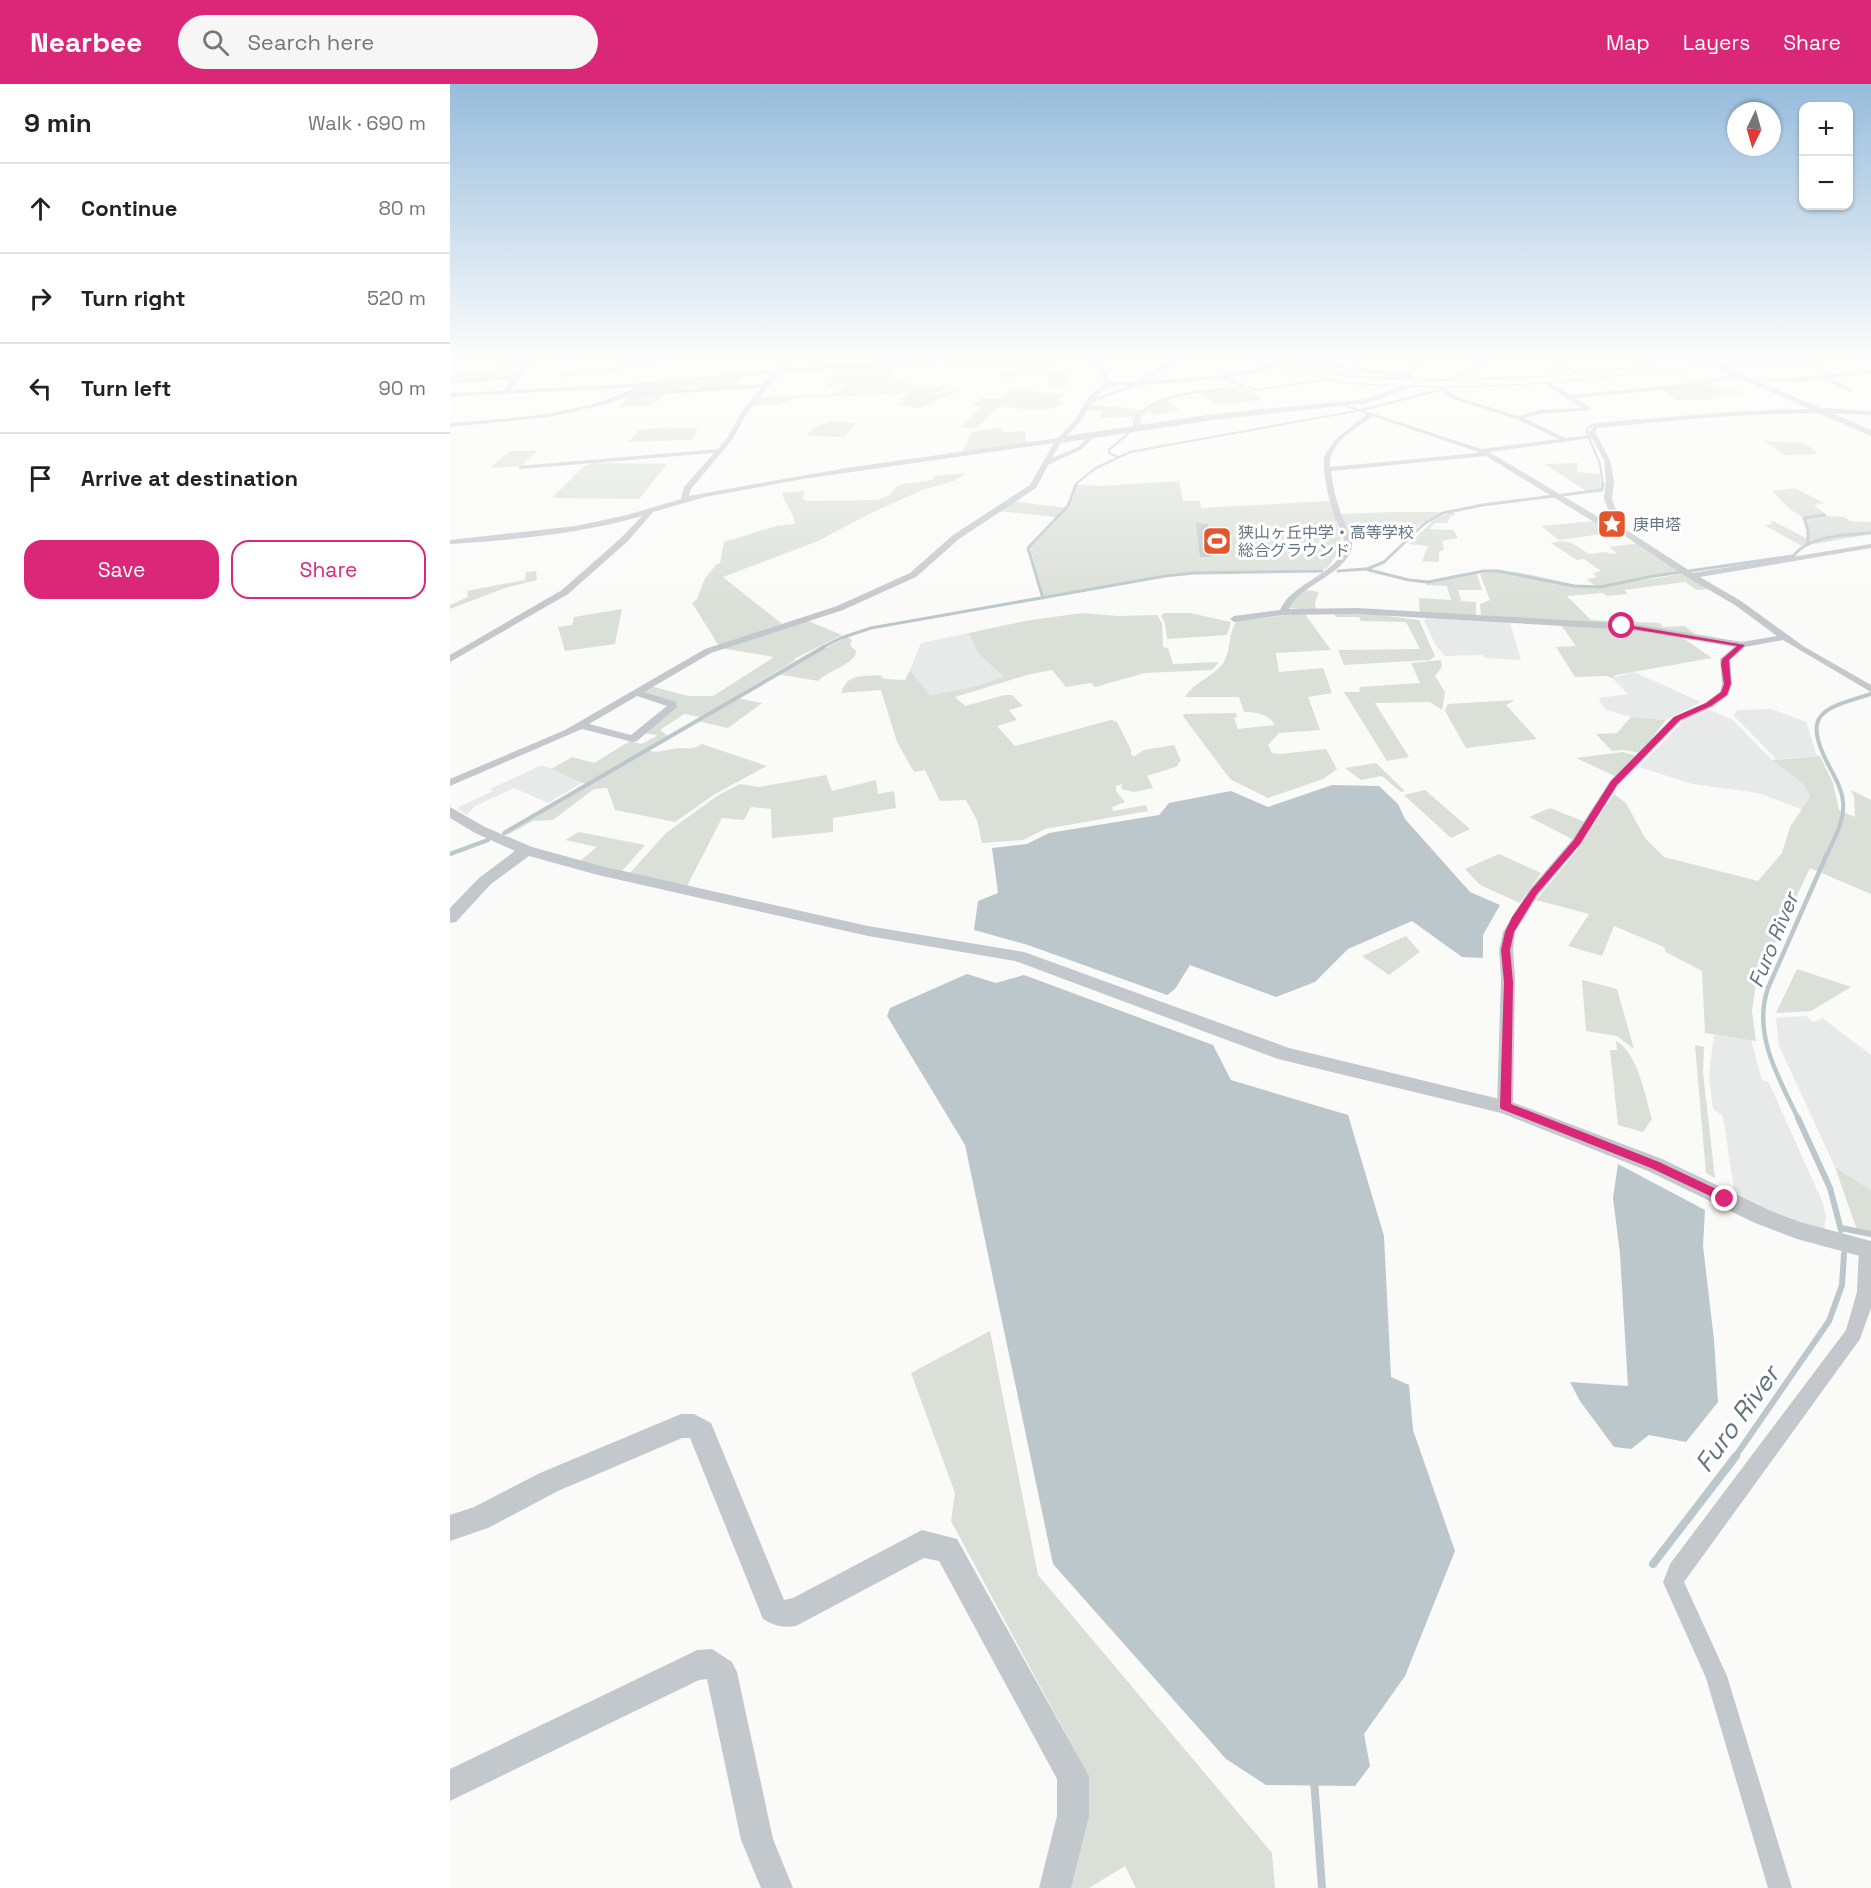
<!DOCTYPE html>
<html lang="en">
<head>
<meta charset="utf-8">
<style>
  :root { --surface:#fff; --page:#f6f6f6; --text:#222; --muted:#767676; --line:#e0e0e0; --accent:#db2777 }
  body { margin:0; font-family:"Space Grotesk","Noto Sans JP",sans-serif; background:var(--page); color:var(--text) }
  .controls { position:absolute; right:18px; top:18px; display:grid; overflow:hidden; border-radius:12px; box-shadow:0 2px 4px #0004 }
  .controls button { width:54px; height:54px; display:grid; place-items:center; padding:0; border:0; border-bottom:2px solid var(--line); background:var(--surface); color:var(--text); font:30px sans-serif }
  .compass { position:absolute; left:1277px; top:18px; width:54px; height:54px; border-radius:50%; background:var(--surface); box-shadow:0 2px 4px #0004; rotate:185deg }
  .stop { position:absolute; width:18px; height:18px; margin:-14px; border:4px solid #db2777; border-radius:50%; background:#fff }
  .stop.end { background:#db2777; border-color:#fff; box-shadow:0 2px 6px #0008 }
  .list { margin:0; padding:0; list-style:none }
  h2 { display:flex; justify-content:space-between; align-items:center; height:78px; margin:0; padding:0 24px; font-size:26px }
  h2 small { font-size:20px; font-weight:400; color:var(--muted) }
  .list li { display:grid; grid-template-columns:39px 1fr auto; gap:18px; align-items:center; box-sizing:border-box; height:90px; padding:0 24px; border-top:2px solid var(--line) }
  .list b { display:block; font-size:22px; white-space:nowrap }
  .list em { font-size:20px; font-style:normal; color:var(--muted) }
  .actions { display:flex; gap:12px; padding:18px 24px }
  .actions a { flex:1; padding:14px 0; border:2px solid var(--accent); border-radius:18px; text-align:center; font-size:21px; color:var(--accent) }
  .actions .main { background:var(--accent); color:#fff }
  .icon { flex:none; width:33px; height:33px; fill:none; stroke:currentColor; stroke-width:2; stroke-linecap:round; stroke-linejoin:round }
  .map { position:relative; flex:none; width:1421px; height:1804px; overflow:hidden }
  header { display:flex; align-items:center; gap:36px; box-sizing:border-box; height:84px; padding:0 30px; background:var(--accent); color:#fff }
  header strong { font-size:28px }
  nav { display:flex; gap:33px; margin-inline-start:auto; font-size:21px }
  .search { width:420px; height:54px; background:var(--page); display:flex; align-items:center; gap:15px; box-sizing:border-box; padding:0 21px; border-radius:33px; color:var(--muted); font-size:22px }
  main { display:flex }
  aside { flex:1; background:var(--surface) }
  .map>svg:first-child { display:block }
  .built { fill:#e8e9e9 }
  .green { fill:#dadfd7 }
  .water { fill:#bbc7cb }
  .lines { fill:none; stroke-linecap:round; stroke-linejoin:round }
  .stream-far5 { stroke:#bbc7cb; stroke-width:2 }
  .stream-far4 { stroke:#bbc7cb; stroke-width:3 }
  .stream-far3 { stroke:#bbc7cb; stroke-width:4 }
  .stream-far2 { stroke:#bbc7cb; stroke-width:4.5 }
  .stream-far1 { stroke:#bbc7cb; stroke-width:6 }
  .stream { stroke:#bbc7cb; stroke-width:8 }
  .secondary-casing { stroke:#b3babf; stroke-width:2 }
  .minor { fill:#c3c8cc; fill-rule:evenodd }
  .tertiary { fill:#c3c8cc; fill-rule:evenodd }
  .secondary { fill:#fff; fill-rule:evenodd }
  .route { fill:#db2777 }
  .labels { text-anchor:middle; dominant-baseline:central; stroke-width:6; stroke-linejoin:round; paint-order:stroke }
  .far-poi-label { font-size:16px; fill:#657683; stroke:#fff; text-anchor:start }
  .water-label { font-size:21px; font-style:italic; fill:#60757c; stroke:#fff }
  .near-water-label { font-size:26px; font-style:italic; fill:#60757c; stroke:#fff }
</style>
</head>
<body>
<header>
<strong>Nearbee</strong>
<div class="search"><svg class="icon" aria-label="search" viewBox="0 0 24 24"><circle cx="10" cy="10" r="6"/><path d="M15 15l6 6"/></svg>Search here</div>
<nav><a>Map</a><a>Layers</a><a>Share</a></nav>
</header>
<main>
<aside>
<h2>9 min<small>Walk · 690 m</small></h2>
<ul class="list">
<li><svg class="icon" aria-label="ahead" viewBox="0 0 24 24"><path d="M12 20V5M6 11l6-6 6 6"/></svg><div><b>Continue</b></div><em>80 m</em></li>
<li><svg class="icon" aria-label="right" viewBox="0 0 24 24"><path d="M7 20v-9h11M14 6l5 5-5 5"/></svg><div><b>Turn right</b></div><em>520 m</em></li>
<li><svg class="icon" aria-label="left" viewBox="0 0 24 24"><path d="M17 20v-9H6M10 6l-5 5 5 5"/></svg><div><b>Turn left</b></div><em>90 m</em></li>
<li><svg class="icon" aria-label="arrive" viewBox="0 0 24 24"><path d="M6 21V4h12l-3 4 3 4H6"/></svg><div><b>Arrive at destination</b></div></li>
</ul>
<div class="actions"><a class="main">Save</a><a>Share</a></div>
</aside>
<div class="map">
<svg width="1421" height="1804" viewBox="0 0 1421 1804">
  <rect width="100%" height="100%" fill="#fafaf8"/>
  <!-- built -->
  <g class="built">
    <path d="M977 534 1060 538 1071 576 1036 574 1032 571 995 572 985 560 974 536Z"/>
    <path d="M519 549 528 569 555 593 523 603 480 611 460 586 471 559Z"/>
    <path d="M1184 588 1251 618 1216 636 1181 633 1156 626 1149 616 1150 614 1178 610 1162 594Z"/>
    <path d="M1321 625 1356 638 1367 672 1326 675 1284 632 1287 626Z"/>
    <path d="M1260 626 1283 636 1322 676 1354 701 1360 713 1353 726 1308 709 1242 700 1189 683 1235 635Z"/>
    <path d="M92 681 133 698 98 719 64 704 25 722 17 731 7 724 43 707 40 705Z"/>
    <path d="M1356 932 1363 938 1371 935V933L1421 971V1106L1385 1083 1329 962 1326 934Z"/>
    <path d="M1264 951 1301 956 1312 996 1318 997 1373 1119 1376 1133 1374 1146 1342 1137 1285 1112 1273 1032 1263 1025 1259 990Z"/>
  </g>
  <!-- green -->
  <g class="green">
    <path d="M78 278 71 283 63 296 0 298V291L43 286 51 283 50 279Z"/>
    <path d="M602 278 606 282H594L595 286H607L610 291 620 290 617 302 598 303 600 291H564L563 294 546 292 568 284 572 279Z"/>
    <path d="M448 279 434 298 456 299 469 304H482L496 300 494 305H499L474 311 510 306 470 324 447 320 455 317 451 316 458 309 344 314 328 321H303L310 313 382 310 391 307 398 299H386L382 303H377L388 284Z"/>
    <path d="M292 291 280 306 248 307 250 303H235L232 307 183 310 193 303 201 300Z"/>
    <path d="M1254 300 1295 309 1260 312 1264 315 1227 316 1212 306Z"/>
    <path d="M796 304 807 310 804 311 813 316 767 321 749 309Z"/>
    <path d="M563 306 615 310 608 317 615 318C599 331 569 323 548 323L527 344H511L531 322H522L531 314H553L558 307Z"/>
    <path d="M216 309 202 322 169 323 179 312Z"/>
    <path d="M713 314H716L729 327 707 331 699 328 691 333V343H685L686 333 649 334 653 327 634 326 639 320 696 326Z"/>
    <path d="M382 337 406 339 394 353 357 352 362 344Z"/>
    <path d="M248 344 242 356 179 358 190 345Z"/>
    <path d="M543 344 553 345 552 348 576 347 575 354 578 360 512 369 522 348Z"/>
    <path d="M1314 357 1355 359 1368 370 1334 371Z"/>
    <path d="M60 367H87L71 382 40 384Z"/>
    <path d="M144 379 217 380 189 415 102 414 134 382Z"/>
    <path d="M1128 379 1127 388 1150 390 1151 405 1136 407 1095 380Z"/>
    <path d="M517 389 504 397 475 405 423 428 368 457 273 493 332 540 269 562 242 519 247 515 255 494 267 480 270 479 274 458 326 442 345 440C344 429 335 421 332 409L354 407 353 415 356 417 428 416 440 411 448 401 483 396V392Z"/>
    <path d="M729 397 733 417H750L751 424 881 417 891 454 892 464 876 485 724 489 594 512 580 464 620 422 628 401 653 402Z"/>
    <path d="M1345 404 1374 419 1364 421 1378 432 1395 433 1400 437 1421 438V450L1365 460 1362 458 1352 462 1314 441 1323 440 1320 437H1323L1358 455 1354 434 1340 425 1322 407Z"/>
    <path d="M561 417 616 424 606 433 548 427Z"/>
    <path d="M942 428H993L973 438 961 448 896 447 890 430Z"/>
    <path d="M1002 428 1006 430 1001 432 997 439H985L979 445 1003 446 1008 454 992 457 994 465 989 468V478L972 477 978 462 959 460 985 435Z"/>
    <path d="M1144 437 1159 449 1109 456 1091 442Z"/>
    <path d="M1113 457 1122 459 1139 470 1156 468 1160 470 1167 469 1159 463 1189 459 1231 489 1203 492 1180 498 1233 490 1259 505 1247 506 1235 498 1174 506 1178 510 1157 512 1153 509 1117 512 1141 536 1209 539 1213 543 1235 542 1246 551 1031 531 1030 520 1040 516 1030 490C1075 478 1120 511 1168 501L1146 503 1137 495 1145 494 1146 492 1143 489 1151 487 1134 475 1127 476 1101 459Z"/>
    <path d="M86 487 87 496 55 504 0 525V521L18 513 17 507 75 496 76 488Z"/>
    <path d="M1027 490 1032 506H1008L1011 517 1026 518V532L970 530 969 514 1001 516 997 502 976 501 977 498Z"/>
    <path d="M856 506 869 508 865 519 866 526 837 524 842 516Z"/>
    <path d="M172 525 165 560 115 567 108 543 122 541 124 533Z"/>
    <path d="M906 528 969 536 985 572 980 576 894 581 888 566 970 565 956 538 911 537 909 533H886L883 529Z"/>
    <path d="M632 529 668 532 707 531 712 539 713 563 718 564 723 580 769 578 762 586 695 589 645 603 641 599 616 603 602 586 577 591 505 613 515 622 555 611H562L573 622 559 626 567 636 547 642 565 662 661 636 667 638 681 666V671L685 672 694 666 724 661 731 677 728 679V682L697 692 703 704 684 708 671 705 672 700 666 702V707L675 718 662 723 663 727 696 721 698 727 595 745 573 756 532 759 527 736 516 716 490 717 475 686 464 688 447 658 431 606 391 609C398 589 411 593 430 591L434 595 455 596 460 586 480 611 523 603 554 593 528 569 519 549 575 537Z"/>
    <path d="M714 529H740L781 538 777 551 717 555 715 539 711 532Z"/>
    <path d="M854 529 881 566 826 569 829 588 873 584 882 609 858 613 870 646 829 649 818 661 822 669 830 670 876 665 887 685 873 695 818 714 780 695 733 632V630L786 629 787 633 784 634 788 645 825 641C819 630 806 628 794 628L789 613H735C743 599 760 594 771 582 782 570 777 549 787 537Z"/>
    <path d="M358 537 392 551 344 575 346 576 250 633 234 630 210 646 218 652 135 700 101 685 122 673 144 679 180 657 191 660 205 653 207 651 193 649 225 624 192 608 201 602 238 612H263L324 573 270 564Z"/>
    <path d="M1111 541 1175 544 1230 552 1262 574 1166 591 1162 594 1157 592 1125 593 1106 563 1126 562Z"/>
    <path d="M397 553 402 556 400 561 406 567 405 572C395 584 379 586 368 597L327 590Z"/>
    <path d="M991 576 992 583 985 592 995 608 992 626 980 618 925 619 959 673 937 677 894 608H909L910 603 970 599 961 579Z"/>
    <path d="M287 614 312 619 278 644 247 637Z"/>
    <path d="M1065 616 1056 621 1087 655 1016 664 995 627 998 620Z"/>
    <path d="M1181 633 1216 636 1190 669 1174 666 1162 667 1146 650 1167 649Z"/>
    <path d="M252 660 317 682 265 710 225 738 165 726 157 704 144 705 103 736 83 737 57 751 55 750 198 666C208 670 212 666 223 665 236 662 238 668 252 660Z"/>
    <path d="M1173 668 1187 672 1165 692 1126 674Z"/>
    <path d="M1370 672 1383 699 1389 726 1405 733 1404 712 1401 706 1421 716V810L1360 784 1306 899 1302 927 1306 957 1255 949 1252 887 1216 868 1214 863 1164 842 1152 872 1118 862 1139 830 1086 816 1125 769 1164 710 1176 719 1195 754 1214 773 1308 797 1332 769 1340 743 1360 713 1354 701 1322 676Z"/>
    <path d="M926 679 955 707 951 708 932 692 911 696 895 684Z"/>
    <path d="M376 691 382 707 426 696 428 710 444 707 446 724 383 734V748L322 754 321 725 301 723 294 736 272 734 237 802 180 789 216 749 267 712 290 700 309 703Z"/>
    <path d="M975 706 1020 745 1001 754 954 711Z"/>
    <path d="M1100 724 1135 738 1122 755 1079 733Z"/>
    <path d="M129 748 195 761 172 787 130 777 147 763 115 756Z"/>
    <path d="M1049 770 1091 789 1070 819 1030 801 1015 785Z"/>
    <path d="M956 852 970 868 939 891 912 872Z"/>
    <path d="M1347 885 1401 903 1361 927 1326 929Z"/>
    <path d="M1132 896 1167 905 1184 965 1167 952 1136 947Z"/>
    <path d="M1166 957C1188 969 1195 1012 1202 1035L1193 1048 1168 1041 1160 966H1167Z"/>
    <path d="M1245 961 1254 963 1253 989 1265 1094 1256 1089Z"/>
    <path d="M1385 1083 1421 1106V1149L1407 1146Z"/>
    <path d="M540 1247 588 1491 822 1769 825 1804H686L675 1782 639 1804H617L638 1691 501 1437 505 1409 461 1289Z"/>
  </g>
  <!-- water -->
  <g class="water">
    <path d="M746 439 758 440 762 473H750Z"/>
    <path d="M882 701 929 702 948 720 955 735 1020 808 1050 821 1033 851V874L1012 873 962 837 898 865 865 898 826 913 740 881 725 905 717 911 578 861 524 846 528 817 548 809 542 764 577 760 599 749 709 731 719 719 781 707 818 723Z"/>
    <path d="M517 890 546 899 574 891 763 961 781 996 898 1031 934 1152 941 1293 959 1301 963 1346 1005 1467 955 1592 914 1650 920 1682 905 1702 816 1701 776 1675 603 1480 515 1061 437 932 440 924Z"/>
    <path d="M1168 1080 1255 1126 1253 1162 1264 1256 1268 1318 1236 1358 1199 1351 1181 1365 1164 1363 1130 1317 1120 1298 1178 1302 1170 1170 1163 1114Z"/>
  </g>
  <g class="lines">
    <!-- stream-far5 -->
    <g class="stream-far5">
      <path d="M908 285 909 274"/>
      <path d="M110 292 246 274"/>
      <path d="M892 293 903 292 908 287"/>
      <path d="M0 298 68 294"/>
      <path d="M799 303 807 306 881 295"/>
      <path d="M1374 325 1391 326"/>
      <path d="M912 326 991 306 987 298 1003 294 1046 274"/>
      <path d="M685 343 684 337C702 307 762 307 794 303"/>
      <path d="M1138 351 1137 345 1142 341 1187 336"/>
      <path d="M1139 354 1150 380 1153 402"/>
      <path d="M668 373 659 369V366L682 346"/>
      <path d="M627 399 646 384 680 368 906 327"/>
    </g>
    <!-- stream-far4 -->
    <g class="stream-far4">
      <path d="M1358 459V446L1354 434 1374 431"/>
      <path d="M917 485 934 478 975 439 993 429 1033 421 1152 406 1153 400"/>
      <path d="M888 487 915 485 959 496 978 498 1034 487H1048L1124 502 1150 503 1204 492 1343 472C1360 451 1396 451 1421 449"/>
      <path d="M593 514 578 464 618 422 626 401"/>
      <path d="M371 564 391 554 421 544 715 492 743 489 872 487"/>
    </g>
    <!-- stream-far3 -->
    <g class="stream-far3">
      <path d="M54 749 374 563"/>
      <path d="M0 770 38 756"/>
      <path d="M1377 771C1384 754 1395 737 1393 718 1392 706 1386 695 1380 684 1351 629 1371 625 1421 610"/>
    </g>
    <!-- stream-far2 -->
    <path class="stream-far2" d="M1349 1036C1329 995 1302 950 1318 904L1377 770"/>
    <!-- stream-far1 -->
    <g class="stream-far1">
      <path d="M1348 1034 1380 1104 1391 1146"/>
      <path d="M1391 1144 1421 1150"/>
      <path d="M1285 1373 1379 1237 1392 1201 1394 1170"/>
    </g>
    <!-- stream -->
    <g class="stream">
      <path d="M1203 1480 1286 1372"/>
      <path d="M864 1695 872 1804"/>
    </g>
    <!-- secondary casing -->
    <g class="secondary-casing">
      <path id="secondary" d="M795 274H811L899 293 990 297 1092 293 1274 276 1421 279V285L1274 280 1092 299 990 303 899 299Z"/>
    </g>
    <!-- minor -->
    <g class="minor">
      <path d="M47 274H53L52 276 127 274 82 278 60 306 169 301 326 286 336 274H342L333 285 481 274 581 276 627 274 581 280 481 278 330 289 297 329 282 356 241 405 239 412 396 384 608 354 625 336 639 313 655 298 650 288 636 274H642L654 286 661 298H685L724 274H731L696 297 773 291 842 277 839 274 956 290 963 280 962 274H968L969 280 961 292 966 296 963 298 956 294 851 278 779 294 795 301 793 304 772 295 689 301 641 319 630 338 611 358 602 374 628 363 639 352H643V354L632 365 598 381 586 404 509 455 466 493 393 526 261 569 194 608 226 618 227 623 187 657 183 658 132 645 0 702V695L115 646 255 565 387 522 460 489 503 451 580 401 604 359 353 395 255 413 203 428 178 457 118 510 0 578V571L112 506 172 453 192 432C129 450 64 456 0 460V456L126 442 177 431 231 415 234 403 264 369 71 385 69 384V382L268 365 277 354 292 327 311 304 178 312 153 321 99 333 0 343V339C61 334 130 332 185 303L0 313V309L53 307 76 278 49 280 46 278ZM323 289 314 300 183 309 193 302ZM658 302H679L645 314ZM187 612 217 622 181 651 139 640Z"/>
      <path d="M1103 274H1109V278L1138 293 1133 294 1104 280Z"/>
      <path d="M1421 286V290L1380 294 1402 305 1400 308 1373 295 1346 298 1296 296 1346 294Z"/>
      <path d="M1287 289 1289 292 1242 303 1126 314 1141 324V326L1090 330 1074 334 1116 354 1140 351 1139 348 1146 340C1237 331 1329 321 1421 327V331C1330 325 1239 335 1148 344L1145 348 1160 376 1164 397 1162 415 1172 443 1243 489 1421 460V464L1250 493 1291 517 1353 562 1421 601V608L1333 556 1295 563 1280 576 1282 600 1278 611 1263 623 1231 637 1168 701 1131 760 1089 810 1065 848 1063 866 1065 893 1063 1023 1060 1027H1050L1047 1023 1051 893 1049 866 1053 848 1080 805 1122 756 1160 697 1223 633 1255 619 1270 608 1272 600 1270 575 1284 563 1184 546 907 530 833 531 784 538 780 535 784 532 830 526C842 498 889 490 894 462 895 451 887 440 884 431 878 412 873 392 874 372L886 355 917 330 891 321V319L1031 365 1108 355 1066 335 1003 315 996 311 989 299H993L1000 309 1007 313 1068 332 1090 326 1132 324 1090 297 1092 294 1121 311 1242 299ZM923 332 1028 368V369L880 383C879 357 905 346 923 332ZM1142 354 1154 376 1156 397 1154 415 1164 440 1155 437 1039 368ZM1036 372 1149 441 1166 446 1235 492 1285 521 1327 552 1292 558 1184 540 907 524 839 525C849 500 902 489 902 459 901 451 896 444 894 437 887 421 883 404 881 387Z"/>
      <path d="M1417 1158 1421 1160V1224L1410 1255 1234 1498 1277 1592 1342 1804H1318L1256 1594 1213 1498 1220 1480 1396 1246 1407 1208 1409 1165 1411 1160Z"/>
    </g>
    <!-- tertiary -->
    <g class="tertiary">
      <path d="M1244 274H1255L1421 346V352Z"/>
      <path d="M965 297 972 299 918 319 764 336 610 359 606 356 610 353 764 330 917 315Z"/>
      <path d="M0 723 35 743 82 763 151 782 418 842 574 868 839 964 1062 1018 1212 1075 1321 1127 1350 1138 1421 1157V1175L1347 1155 1305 1139 1198 1087 1051 1029 828 975 565 877 418 852 148 791 79 772 41 800 6 838 0 839V824L29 794 65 767 25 749 0 734Z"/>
      <path d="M231 1330H244L261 1339 334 1516 343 1514 472 1446 507 1455 639 1692V1732L621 1804H589L607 1732V1695L489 1477 474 1474 346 1542C332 1544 325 1542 313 1535L240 1354H232L108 1407 38 1444 0 1457V1431L24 1423 90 1389Z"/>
      <path d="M262 1565 282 1578 287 1588 323 1755 343 1804H311L291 1756 257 1595 249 1596 0 1717V1685L237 1571 247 1566Z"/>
    </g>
    <!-- secondary -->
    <use href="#secondary" class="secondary"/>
  </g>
  <!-- sky -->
  <linearGradient id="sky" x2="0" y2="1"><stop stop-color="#96bcdc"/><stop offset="0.52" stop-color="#fdfdfc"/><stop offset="1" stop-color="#fdfdfc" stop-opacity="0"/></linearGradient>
  <rect width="1421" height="527" fill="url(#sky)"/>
  <!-- route -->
  <path class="route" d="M1172 540 1295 561 1279 576 1281 600 1277 611 1261 622 1230 636 1167 701 1130 760 1087 810 1064 848 1060 866 1063 898 1061 1020 1209 1078 1279 1111V1118L1275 1119 1201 1084 1051 1025 1050 1023 1054 898 1051 866 1055 848 1062 833 1081 806 1123 757 1161 697 1224 633 1256 619 1271 608 1274 600 1271 580 1272 575 1287 562 1170 543Z"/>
  <!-- icons -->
  <defs>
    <g id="sight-square" transform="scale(1.5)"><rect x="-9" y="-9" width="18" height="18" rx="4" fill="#e4572e" stroke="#fff"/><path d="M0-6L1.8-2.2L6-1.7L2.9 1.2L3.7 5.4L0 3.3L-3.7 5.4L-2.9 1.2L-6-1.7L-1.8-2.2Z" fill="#fff"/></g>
    <g id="stadium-square" transform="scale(1.5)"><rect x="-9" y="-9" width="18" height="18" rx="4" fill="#e4572e" stroke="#fff"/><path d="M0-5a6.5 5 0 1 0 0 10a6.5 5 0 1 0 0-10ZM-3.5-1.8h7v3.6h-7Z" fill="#fff"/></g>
  </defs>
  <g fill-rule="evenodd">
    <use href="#sight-square" x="1162" y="440"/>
    <use href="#stadium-square" x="767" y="457"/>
  </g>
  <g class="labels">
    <!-- far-poi labels -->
    <g class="far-poi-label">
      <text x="1183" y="440">庚申塔</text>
      <text x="788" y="448">狭山ヶ丘中学・高等学校<tspan x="788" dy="18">総合グラウンド</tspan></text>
    </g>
    <!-- water labels -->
    <g class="water-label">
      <text transform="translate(1323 856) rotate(-68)">Furo River</text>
    </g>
    <!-- near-water labels -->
    <g class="near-water-label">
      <text transform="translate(1287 1335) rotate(-54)">Furo River</text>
    </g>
  </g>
</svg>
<div class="controls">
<button>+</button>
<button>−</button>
</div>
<svg class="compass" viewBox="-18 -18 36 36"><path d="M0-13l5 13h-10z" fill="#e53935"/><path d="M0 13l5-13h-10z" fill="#767676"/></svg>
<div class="stop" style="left:1172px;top:542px"></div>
<div class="stop end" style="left:1275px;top:1115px"></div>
</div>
</main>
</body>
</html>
